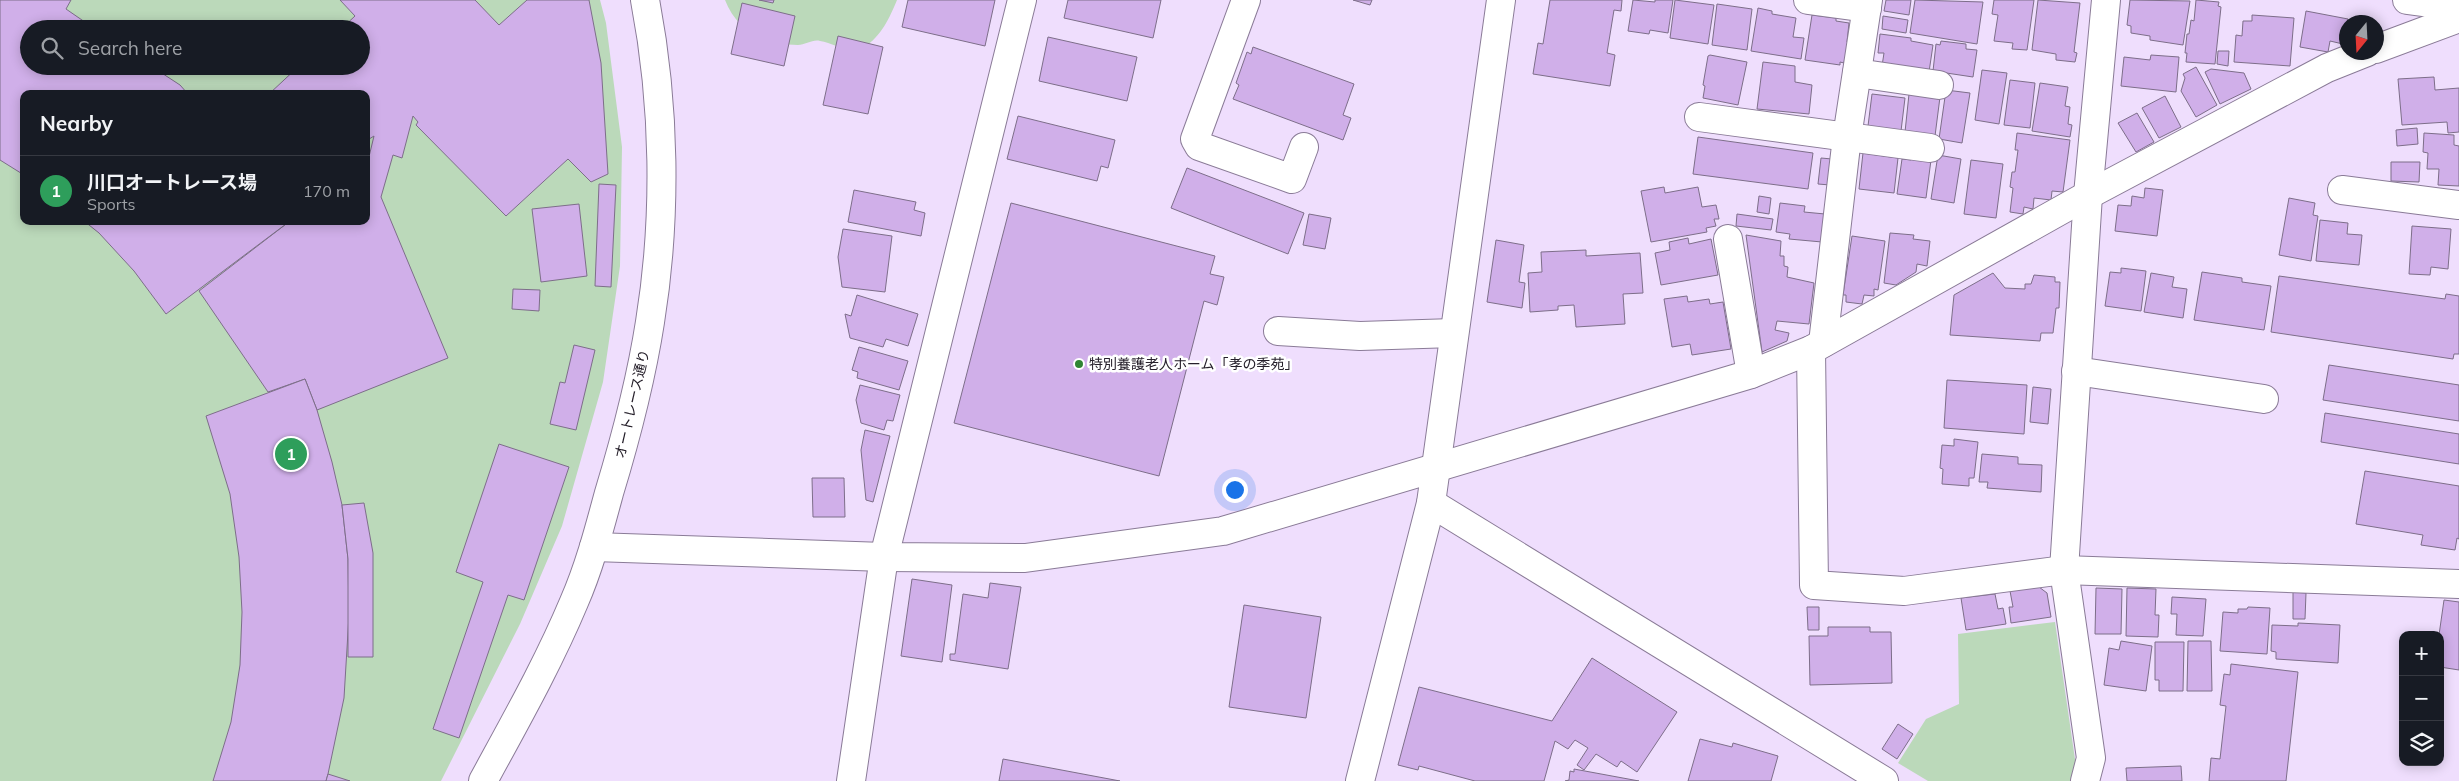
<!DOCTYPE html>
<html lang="en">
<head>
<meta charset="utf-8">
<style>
  :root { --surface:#171b24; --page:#242831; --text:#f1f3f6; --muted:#9ea1a6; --line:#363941; --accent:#8c9099 }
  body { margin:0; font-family:Mulish,"Noto Sans JP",sans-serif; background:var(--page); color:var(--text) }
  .controls { position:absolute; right:15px; bottom:15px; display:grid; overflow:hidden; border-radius:10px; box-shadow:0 2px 12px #0003 }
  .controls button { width:45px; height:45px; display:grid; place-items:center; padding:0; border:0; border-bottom:1px solid var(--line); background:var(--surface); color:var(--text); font:25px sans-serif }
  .compass { position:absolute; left:2339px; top:15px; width:45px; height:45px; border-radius:50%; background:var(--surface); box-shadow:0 2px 12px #0003; rotate:198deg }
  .you { position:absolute; left:1234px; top:489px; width:18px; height:18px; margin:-12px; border:4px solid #fff; border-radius:50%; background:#1a73e8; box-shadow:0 0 0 8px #1a73e833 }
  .badge { display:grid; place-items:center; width:32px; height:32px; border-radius:50%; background:var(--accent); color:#fff; font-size:16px; font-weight:700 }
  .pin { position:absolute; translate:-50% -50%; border:2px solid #fff; box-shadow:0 1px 5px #0006 }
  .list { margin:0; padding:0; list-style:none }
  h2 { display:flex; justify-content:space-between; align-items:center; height:65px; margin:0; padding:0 20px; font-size:21px }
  h2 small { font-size:16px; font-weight:400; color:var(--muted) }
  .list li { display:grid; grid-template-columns:32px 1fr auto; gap:15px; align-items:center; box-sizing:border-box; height:70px; padding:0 20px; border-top:1px solid var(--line) }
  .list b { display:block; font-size:19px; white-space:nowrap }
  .list p { margin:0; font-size:16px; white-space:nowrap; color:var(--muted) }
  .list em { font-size:16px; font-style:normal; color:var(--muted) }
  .icon { flex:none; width:28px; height:28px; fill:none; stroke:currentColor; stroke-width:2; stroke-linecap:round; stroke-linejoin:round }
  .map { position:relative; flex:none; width:2459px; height:781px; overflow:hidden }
  .search { position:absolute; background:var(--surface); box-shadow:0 2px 12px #0003; left:20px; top:20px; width:350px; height:55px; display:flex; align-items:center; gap:12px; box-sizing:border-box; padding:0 18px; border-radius:28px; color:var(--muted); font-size:19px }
  .panel { position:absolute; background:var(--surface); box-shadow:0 2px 12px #0003; left:20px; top:90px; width:350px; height:135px; border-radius:10px }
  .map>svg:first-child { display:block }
  .green { fill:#bbd9ba; fill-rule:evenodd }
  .building { fill:#d0afe9; stroke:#7d6e89 }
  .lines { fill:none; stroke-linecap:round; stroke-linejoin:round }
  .minor-casing { stroke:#8a7b97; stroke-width:30 }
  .minor { stroke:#fff; stroke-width:28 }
  .poi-dot { fill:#2f8533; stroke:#fff; stroke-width:2 }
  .labels { text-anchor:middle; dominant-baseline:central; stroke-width:5; stroke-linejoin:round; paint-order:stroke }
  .poi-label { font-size:14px; fill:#26202b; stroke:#fff; text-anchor:start }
  .street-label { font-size:14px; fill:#26202b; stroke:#fff }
</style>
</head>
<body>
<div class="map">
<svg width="2459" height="781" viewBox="0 0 2459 781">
  <rect width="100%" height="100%" fill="#efdefd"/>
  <!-- green -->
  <g class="green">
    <path d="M0 0H600L606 23 622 147 620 266 603 382 562 526 520 624 441 781H0ZM29 29H361V66H29ZM24 94H366V221H24Z"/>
    <path d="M725 0H897C890 17 881 37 864 47 850 55 834 43 820 41 813 39 805 45 798 45 765 45 737 31 725 0Z"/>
    <path d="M2055 622 2077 773 2074 781H1928L1898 763 1926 719 1959 704 1958 634Z"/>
  </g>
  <!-- building -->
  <g class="building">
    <path d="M0 0H71L66 9 95 29H29V66H151L180 85 188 94H24V175L0 160Z"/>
    <path d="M340 0H475L499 25 527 0H589L601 63 608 174 591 182 568 159 506 216 416 125 418 122 413 116 402 158 393 155 381 197 448 358 317 410 305 379 268 392 199 291 290 221H366V169L374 136 366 141V94H269L299 66H361V29H341L355 16Z"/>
    <path d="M759 0H774L773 3Z"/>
    <path d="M908 0H995L985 46 902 27Z"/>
    <path d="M1068 0H1161L1153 38 1064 18Z"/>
    <path d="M1353 0H1372L1370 5Z"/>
    <path d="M1550 0H1622L1621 11 1614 10 1607 53 1615 55 1610 86 1533 74 1538 43 1543 44Z"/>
    <path d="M1633 0 1655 2V0H1673L1668 33 1650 30 1649 34 1628 31Z"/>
    <path d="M1675 0 1714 5 1708 44 1670 38Z"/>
    <path d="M1886 0H1911L1909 15 1884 11Z"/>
    <path d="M1915 0 1983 2 1977 44 1910 33Z"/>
    <path d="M1994 0H2034L2027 50 2012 49 2013 43 1994 41 1998 15 1992 14Z"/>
    <path d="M2038 0 2080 3 2074 52 2077 53 2075 62 2056 60V54L2032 50Z"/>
    <path d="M2130 0 2190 1 2183 45 2150 40V36L2131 33V26L2127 25Z"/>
    <path d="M2196 0 2219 2 2218 6 2221 7 2215 64 2186 62 2187 53H2185L2187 34H2189L2191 20 2194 21Z"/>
    <path d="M742 3 795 16 784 66 731 54Z"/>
    <path d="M1717 4 1752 9 1747 50 1712 45Z"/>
    <path d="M1758 8 1772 11V14L1796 18 1793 37 1804 38 1801 59 1751 51Z"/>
    <path d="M2306 11 2348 19 2343 44 2330 41 2328 52 2300 47Z"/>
    <path d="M1812 15 1836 18V21L1849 23 1847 42 1850 43 1848 58 1845 57 1844 63 1840 62V65L1805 60Z"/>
    <path d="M2252 15 2294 18 2290 66 2234 62 2236 35 2242 36 2243 21H2252Z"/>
    <path d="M1883 16 1908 20 1906 33 1882 29Z"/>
    <path d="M1880 34 1911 38V41L1933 45 1929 72 1882 66 1884 53H1878Z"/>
    <path d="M838 36 883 47 868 114 823 105Z"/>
    <path d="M1048 37 1137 57 1127 101 1039 81Z"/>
    <path d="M1941 41 1966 44V49L1977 50 1973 77 1933 71 1936 44 1940 45Z"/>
    <path d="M1253 47 1354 84 1343 115 1351 118 1343 140 1233 99 1239 85 1236 83 1247 52 1251 54Z"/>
    <path d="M2218 51H2229L2228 66 2217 64Z"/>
    <path d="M1710 55 1747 62 1738 105 1703 98 1705 86 1703 85 1708 56Z"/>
    <path d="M2151 55 2179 57 2176 92 2121 86 2124 57 2150 60Z"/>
    <path d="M1763 62 1795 66V82L1812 85 1809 114 1757 109Z"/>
    <path d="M2196 67 2217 105 2196 117 2181 91 2185 78 2183 74Z"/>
    <path d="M2211 69 2244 73 2251 89 2220 104 2205 72Z"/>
    <path d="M1982 70 2007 73 1999 124 1975 120Z"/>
    <path d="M2434 77 2435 90 2459 88V132L2448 133 2447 122 2402 125 2398 79Z"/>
    <path d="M2010 80 2035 83 2030 128 2004 125Z"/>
    <path d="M2040 83 2068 87 2065 106 2070 107 2068 124 2072 125 2070 137 2032 131Z"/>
    <path d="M1946 90 1970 93 1962 143 1939 139Z"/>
    <path d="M1872 94 1905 98 1901 131 1868 126Z"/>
    <path d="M1909 94 1940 97 1935 136 1905 132Z"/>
    <path d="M2165 96 2181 127 2159 138 2142 108Z"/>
    <path d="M2137 113 2154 142 2136 152 2118 123Z"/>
    <path d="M1018 116 1115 140 1108 168 1101 166 1097 181 1007 159Z"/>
    <path d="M2417 128 2418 144 2397 146 2396 130Z"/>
    <path d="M2017 133 2070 140 2063 192 2052 191 2051 200 2034 198 2033 209 2024 207 2023 214 2010 212 2013 188 2010 187 2012 172H2015L2018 150H2015Z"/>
    <path d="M2424 133 2454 135V145L2459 146V186L2438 185 2439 169H2427L2428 153 2423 152Z"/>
    <path d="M1698 137 1813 153 1808 189 1693 174Z"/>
    <path d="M1863 153 1898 158 1894 193 1859 189Z"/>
    <path d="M1938 155 1961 159 1954 203 1931 199Z"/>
    <path d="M1912 157 1931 160 1926 198 1897 194 1902 159 1911 160Z"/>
    <path d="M1821 158 1832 159 1830 185 1818 184Z"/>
    <path d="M1971 160 2003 164 1996 218 1964 214Z"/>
    <path d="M2391 162H2420L2419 182 2391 181Z"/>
    <path d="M1187 168 1304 213 1288 254 1171 208Z"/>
    <path d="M599 184 616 185 611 287 595 286Z"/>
    <path d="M1664 187 1665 193 1698 187 1702 207 1716 205 1719 219H1714L1716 226 1706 228 1707 232 1651 242 1641 191Z"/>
    <path d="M2145 188 2163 190 2157 236 2115 231 2118 205 2131 206 2132 196 2144 198Z"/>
    <path d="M854 190 916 202 914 210 925 213 921 236 848 222Z"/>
    <path d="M1759 196 1771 198 1769 214 1757 212Z"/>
    <path d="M2289 198 2315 203 2313 215 2318 216 2311 261 2279 255Z"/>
    <path d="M1011 203 1215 256 1210 274 1224 277 1217 305 1204 301 1159 476 954 423Z"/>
    <path d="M1780 203 1805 206 1804 212 1825 214 1822 242 1789 239 1790 234 1776 232Z"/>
    <path d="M579 204 587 276 541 282 532 209Z"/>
    <path d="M1309 214 1331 218 1325 249 1303 245Z"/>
    <path d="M1737 214 1773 219 1771 230 1736 226Z"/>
    <path d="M2320 220 2348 223 2347 234 2362 235 2359 265 2316 261Z"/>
    <path d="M84 221H290L166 314 134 271 99 233Z"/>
    <path d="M2412 226 2451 229 2448 269 2431 267 2430 275 2409 274Z"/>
    <path d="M843 229 892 236 885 292 842 287 838 257Z"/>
    <path d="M1890 233 1914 235 1913 239 1930 241 1927 266 1917 264 1916 272 1896 285 1884 283Z"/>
    <path d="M1746 235 1781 241 1780 256H1784V266L1788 267 1787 277 1814 283 1809 324 1777 321 1775 330 1789 333 1787 341 1762 352Z"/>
    <path d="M1852 236 1885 241 1878 290 1874 289V296L1864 295 1862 304 1846 302V295H1843Z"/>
    <path d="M1688 238 1689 244 1711 239 1718 275 1661 285 1655 253 1670 250 1669 242Z"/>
    <path d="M1496 240 1524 245 1519 282 1525 283 1522 308 1487 302Z"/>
    <path d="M1586 250V256L1640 253 1643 293 1623 294 1625 324 1576 327 1574 305 1558 306V310L1530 312 1528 273 1542 272 1541 252Z"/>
    <path d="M2121 268 2146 271 2141 311 2105 306 2110 272 2121 273Z"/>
    <path d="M2202 272 2242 278V282L2271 286 2264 330 2194 320Z"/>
    <path d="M1993 273 2005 288 2025 289V284H2031L2034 275 2055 277V282H2060L2059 308H2056L2053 333H2041L2040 341 1950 335 1954 295Z"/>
    <path d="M2151 273 2174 277 2172 287 2187 289 2183 318 2144 312Z"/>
    <path d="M2279 276 2445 299 2446 294 2459 296V354H2454L2453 359 2271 332Z"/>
    <path d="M513 289 540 290 539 311 512 309Z"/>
    <path d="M857 295 918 314 908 346 886 339 883 347 850 338 845 314 851 316Z"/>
    <path d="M1687 296 1688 302 1709 299 1710 304 1723 302 1731 349 1692 355 1690 344 1672 347 1664 299Z"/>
    <path d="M574 345 595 350 576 430 550 424 560 382 565 383Z"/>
    <path d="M859 347 908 361 899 390 857 378 858 372 852 370Z"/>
    <path d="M2329 365 2459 385V421L2323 400Z"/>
    <path d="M305 379 317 410 332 462 342 505 348 559 349 615 344 698 328 774 326 781H213L231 722 240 665 242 612 239 557 230 494 206 416Z"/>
    <path d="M1947 380 2027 385 2024 434 1944 428Z"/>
    <path d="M860 385 900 395 893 421 887 420 884 430 861 423 856 400Z"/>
    <path d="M2033 387 2051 389 2048 424 2030 422Z"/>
    <path d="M2325 413 2459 434V464L2321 442Z"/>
    <path d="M865 430 890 436 873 502 866 500 861 450Z"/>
    <path d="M1954 439 1978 442 1974 478H1969V486L1942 484 1943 469 1940 468 1942 445 1954 446Z"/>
    <path d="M499 444 569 467 524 600 508 595 459 738 433 729 483 582 456 572Z"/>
    <path d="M1982 454 2018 457V464L2042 465 2041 492 1987 488 1988 482H1979Z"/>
    <path d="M2365 471 2459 486V539L2457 538 2455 550 2421 545 2423 535 2356 524Z"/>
    <path d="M812 478H844L845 517H813Z"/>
    <path d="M364 503 373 553V657H348V559L342 505Z"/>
    <path d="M912 579 952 585 942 662 901 656Z"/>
    <path d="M990 583 1021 587 1008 669 950 660V654H955L963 594 988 598Z"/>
    <path d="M2039 587 2047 593 2051 617 2011 623 2009 607H2013L2010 591Z"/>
    <path d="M2096 588 2122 589 2121 634H2095Z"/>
    <path d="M2127 588 2156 589 2155 615H2159L2158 637 2126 636Z"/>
    <path d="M2293 592 2306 593 2305 619H2293Z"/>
    <path d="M1995 594 1998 609 2003 608 2006 624 1966 630 1961 598Z"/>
    <path d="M2172 597 2206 599 2203 636 2176 635 2177 614H2171Z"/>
    <path d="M2444 600 2459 602V670L2440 667 2439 635Z"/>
    <path d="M1244 605 1321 617 1306 718 1229 707Z"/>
    <path d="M1807 607H1819V630H1808Z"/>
    <path d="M2248 607 2270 608 2267 654 2220 651 2223 612 2238 613V609H2247Z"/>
    <path d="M2298 623 2340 625 2338 663 2276 659V652L2271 651 2272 625 2298 626Z"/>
    <path d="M1828 627H1870V632H1891L1892 683 1810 685 1809 636H1828Z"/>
    <path d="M2121 641 2152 646 2146 691 2104 685 2109 648 2119 650Z"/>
    <path d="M2188 641H2211L2212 691H2187Z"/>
    <path d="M2155 642H2184L2183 691H2159V680H2155Z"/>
    <path d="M1592 658 1677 712 1637 772 1621 761 1617 767 1596 754 1584 770 1577 765 1588 748 1575 740 1568 749 1555 741 1544 781H1475L1419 766 1418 770 1398 765 1419 687 1552 721Z"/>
    <path d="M2231 664 2298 672 2286 781H2209L2211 758 2220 759 2226 706 2220 705 2224 674 2230 675Z"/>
    <path d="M1898 724 1913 734 1897 759 1882 749Z"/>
    <path d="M1700 739 1732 747 1733 743 1778 756 1771 781H1688Z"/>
    <path d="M1003 759 1120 781H999Z"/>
    <path d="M2181 766 2182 781H2127L2126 768Z"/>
    <path d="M1574 769 1639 781H1565L1569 780 1570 771 1574 772Z"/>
    <path d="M328 774 350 781H326Z"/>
  </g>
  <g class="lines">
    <!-- minor casing -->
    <g class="minor-casing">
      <g id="minor">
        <path d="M1246 0 1195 139 1199 146 1292 179 1304 147"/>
        <path d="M1808 0 1867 8"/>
        <path d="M2407 0 2459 7"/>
        <path d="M2376 49 2459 18"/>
        <path d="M1857 73 1939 85"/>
        <path d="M1699 117 1930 148"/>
        <path d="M2342 190 2459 205"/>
        <path d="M1728 239 1751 374"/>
        <path d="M1278 331 1360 336 1454 333"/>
        <path d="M1823 343 1847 137 1868 0"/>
        <path d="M1811 350 1814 585 1904 591 2064 570 2459 584"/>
        <path d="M2076 371 2264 399"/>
        <path d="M1431 503 1884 781"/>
        <path d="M594 547 884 557 1025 558 1223 531 1751 374 1811 350 2088 195 2327 68 2367 52"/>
        <path d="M483 781C515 722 548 664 574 602 589 568 599 530 609 493 626 437 641 380 650 322 667 217 665 104 645 0"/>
        <path d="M851 781 884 557 1022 0"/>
        <path d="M1360 781 1431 503 1501 0"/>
        <path d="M2085 781 2091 758 2064 570 2088 195 2106 0"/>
      </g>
    </g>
    <!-- minor -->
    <use href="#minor" class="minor"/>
  </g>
  <!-- markers -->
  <circle class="poi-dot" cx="1079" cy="364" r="5"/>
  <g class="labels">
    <!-- poi labels -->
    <g class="poi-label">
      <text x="1089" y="364">特別養護老人ホーム「孝の季苑」</text>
    </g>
    <!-- street labels -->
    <g class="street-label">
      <text transform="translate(632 404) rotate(-77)">オートレース通り</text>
    </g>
  </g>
</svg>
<div class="controls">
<button>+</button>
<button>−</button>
<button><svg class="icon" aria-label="layers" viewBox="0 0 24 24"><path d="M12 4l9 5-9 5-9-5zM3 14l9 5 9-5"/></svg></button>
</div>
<svg class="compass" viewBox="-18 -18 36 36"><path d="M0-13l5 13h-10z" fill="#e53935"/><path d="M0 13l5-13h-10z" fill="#9ea1a6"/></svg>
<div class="you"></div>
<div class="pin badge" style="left:291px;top:454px;background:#2e9e5b">1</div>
<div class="search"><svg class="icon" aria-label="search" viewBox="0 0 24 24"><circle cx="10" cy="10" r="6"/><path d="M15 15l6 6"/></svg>Search here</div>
<section class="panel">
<h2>Nearby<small></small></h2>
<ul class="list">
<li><span class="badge" style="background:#2e9e5b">1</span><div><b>川口オートレース場</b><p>Sports</p></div><em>170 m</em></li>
</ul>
</section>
</div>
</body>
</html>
